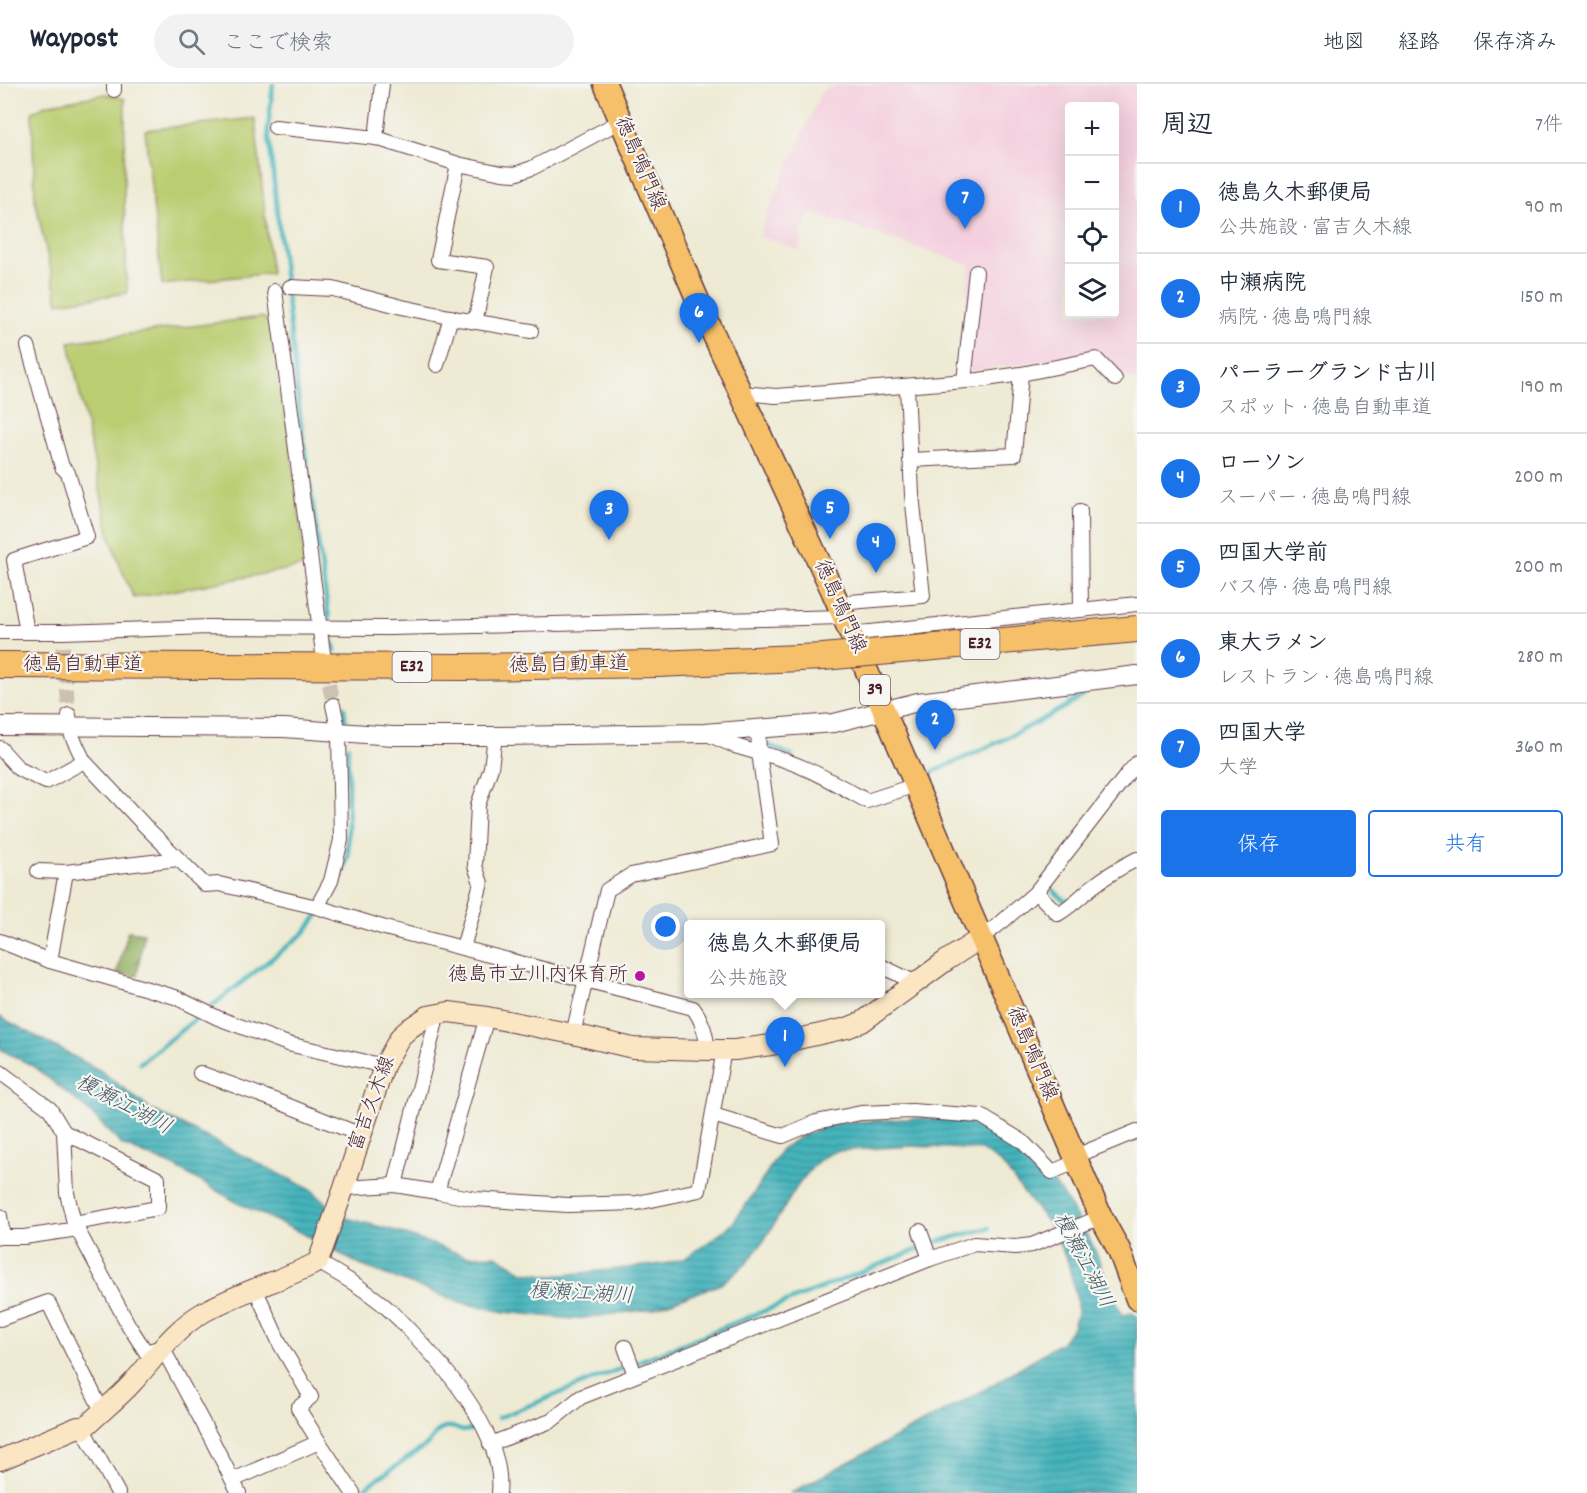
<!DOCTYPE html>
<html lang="ja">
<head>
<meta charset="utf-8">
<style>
  :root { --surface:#fff; --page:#f2f2f3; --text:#1f2937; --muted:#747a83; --line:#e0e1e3; --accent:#1a73e8 }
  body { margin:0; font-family:Dekko,"Klee One",sans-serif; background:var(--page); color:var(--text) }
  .controls { position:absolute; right:18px; top:18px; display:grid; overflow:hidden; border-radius:6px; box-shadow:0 6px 24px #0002 }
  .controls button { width:54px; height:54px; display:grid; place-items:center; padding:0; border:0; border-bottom:2px solid var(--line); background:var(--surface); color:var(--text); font:30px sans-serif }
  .you { position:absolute; left:666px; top:843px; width:21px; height:21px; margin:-15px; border:4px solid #fff; border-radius:50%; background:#1a73e8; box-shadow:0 0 0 9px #1a73e833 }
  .badge { display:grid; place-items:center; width:39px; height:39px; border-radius:50%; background:var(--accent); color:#fff; font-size:20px; font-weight:700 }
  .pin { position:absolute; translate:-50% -50px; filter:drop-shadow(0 2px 3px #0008) }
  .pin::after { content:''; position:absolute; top:32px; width:21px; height:18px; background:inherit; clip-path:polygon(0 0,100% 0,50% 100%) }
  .popup { position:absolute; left:684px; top:836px; width:201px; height:78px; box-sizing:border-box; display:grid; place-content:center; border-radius:6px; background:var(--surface); filter:drop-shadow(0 2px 4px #0005); font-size:20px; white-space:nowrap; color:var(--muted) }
  .popup b { font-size:22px; color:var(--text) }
  .popup::after { content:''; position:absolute; left:50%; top:100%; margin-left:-12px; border:12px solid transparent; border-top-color:var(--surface) }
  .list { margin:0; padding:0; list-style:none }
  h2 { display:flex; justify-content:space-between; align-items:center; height:78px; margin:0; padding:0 24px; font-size:26px }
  h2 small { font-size:20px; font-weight:400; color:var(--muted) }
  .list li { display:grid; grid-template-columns:39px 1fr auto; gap:18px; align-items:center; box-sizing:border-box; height:90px; padding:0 24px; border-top:2px solid var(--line) }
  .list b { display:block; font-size:22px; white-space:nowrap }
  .list p { margin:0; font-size:20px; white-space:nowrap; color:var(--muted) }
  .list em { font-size:20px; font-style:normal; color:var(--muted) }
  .actions { display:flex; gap:12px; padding:18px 24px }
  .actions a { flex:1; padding:14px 0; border:2px solid var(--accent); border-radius:6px; text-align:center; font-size:21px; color:var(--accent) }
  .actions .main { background:var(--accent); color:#fff }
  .icon { flex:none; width:33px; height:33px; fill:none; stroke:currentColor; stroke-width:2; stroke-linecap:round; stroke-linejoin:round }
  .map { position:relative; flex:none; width:1137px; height:1409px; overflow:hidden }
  header { display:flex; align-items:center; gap:36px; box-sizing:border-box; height:84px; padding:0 30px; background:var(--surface); border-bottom:2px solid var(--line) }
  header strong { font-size:28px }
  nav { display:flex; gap:33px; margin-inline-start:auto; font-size:21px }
  .search { width:420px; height:54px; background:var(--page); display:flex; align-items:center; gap:15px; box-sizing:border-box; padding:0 21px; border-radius:33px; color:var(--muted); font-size:22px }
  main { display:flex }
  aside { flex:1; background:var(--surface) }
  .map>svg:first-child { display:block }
  .built { fill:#f4cfde; fill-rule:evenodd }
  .forest { fill:url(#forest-firs); stroke:#6e6847; stroke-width:1.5 }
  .green { fill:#bacd71; stroke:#82764e; stroke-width:1.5 }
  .water { fill:url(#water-rules); stroke:#476a74; stroke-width:1.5 }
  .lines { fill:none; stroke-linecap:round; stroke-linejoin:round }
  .stream { stroke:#44b4bc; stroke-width:4.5 }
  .minor-tunnel { stroke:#cdc1b1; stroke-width:14; stroke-dasharray:14 7; stroke-linecap:butt }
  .minor-casing { stroke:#633d44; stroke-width:16 }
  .tertiary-casing { stroke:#633d44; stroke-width:20 }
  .secondary-casing { stroke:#633d44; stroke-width:22 }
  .primary-casing { stroke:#633d44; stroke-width:25 }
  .motorway-casing { stroke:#633d44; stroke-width:28 }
  .minor { stroke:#fff; stroke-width:14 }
  .tertiary { stroke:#fff; stroke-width:18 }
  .secondary { stroke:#fbe6c4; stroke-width:20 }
  .primary { stroke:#f6c06b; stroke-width:22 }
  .motorway { stroke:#f6c06b; stroke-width:26 }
  .motorway-bridge-casing { stroke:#633d44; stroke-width:28; stroke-linecap:butt }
  .motorway-bridge { stroke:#f6c06b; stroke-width:26 }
  .poi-dot { fill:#b5179e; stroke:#f6f6f2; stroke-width:2 }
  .labels { text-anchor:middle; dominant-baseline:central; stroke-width:4.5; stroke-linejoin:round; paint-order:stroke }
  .shield { fill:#f6f6f2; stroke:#7e6067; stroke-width:1.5 }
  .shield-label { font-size:18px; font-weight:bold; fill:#4a1f2b }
  .street-label { font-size:20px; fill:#4a1f2b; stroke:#f6f6f2 }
  .poi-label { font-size:20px; fill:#4a1f2b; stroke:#f6f6f2; text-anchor:end }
  .water-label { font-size:21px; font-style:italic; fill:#485b65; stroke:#f6f6f2 }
</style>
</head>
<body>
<header>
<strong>Waypost</strong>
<div class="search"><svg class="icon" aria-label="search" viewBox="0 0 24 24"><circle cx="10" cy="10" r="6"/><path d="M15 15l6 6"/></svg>ここで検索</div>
<nav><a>地図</a><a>経路</a><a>保存済み</a></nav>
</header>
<main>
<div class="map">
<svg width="1137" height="1409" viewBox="0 0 1137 1409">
  <defs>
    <pattern id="forest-firs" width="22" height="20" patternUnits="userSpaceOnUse" patternTransform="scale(1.5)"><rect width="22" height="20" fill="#93b063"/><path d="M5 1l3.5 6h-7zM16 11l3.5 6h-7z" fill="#7a8f52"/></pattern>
    <pattern id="water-rules" width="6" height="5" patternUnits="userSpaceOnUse" patternTransform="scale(1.5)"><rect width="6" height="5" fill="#44b4bc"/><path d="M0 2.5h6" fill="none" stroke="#3b9299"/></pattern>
  </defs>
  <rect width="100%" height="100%" fill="#f6f6f2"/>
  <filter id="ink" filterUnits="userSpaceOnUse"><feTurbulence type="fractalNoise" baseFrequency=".0167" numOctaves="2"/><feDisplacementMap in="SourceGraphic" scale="12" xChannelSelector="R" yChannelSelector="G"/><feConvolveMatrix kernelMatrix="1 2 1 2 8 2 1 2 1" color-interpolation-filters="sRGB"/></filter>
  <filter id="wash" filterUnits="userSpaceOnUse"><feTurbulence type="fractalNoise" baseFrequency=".008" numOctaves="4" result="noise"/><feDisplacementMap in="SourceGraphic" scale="24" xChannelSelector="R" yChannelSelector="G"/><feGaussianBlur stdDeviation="1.35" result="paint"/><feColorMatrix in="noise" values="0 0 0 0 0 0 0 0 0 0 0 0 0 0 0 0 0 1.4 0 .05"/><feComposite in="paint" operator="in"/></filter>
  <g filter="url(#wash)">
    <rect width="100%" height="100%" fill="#eeead3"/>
    <!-- built -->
    <path class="built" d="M841 0H1137V296L1116 290 1082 271 959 289 970 181 810 128 801 151 799 166 760 152 763 139 822 7ZM1070 22H1114V230H1070Z"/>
    <!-- forest -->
    <path class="forest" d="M128 847 144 849 137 892 117 889Z"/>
    <!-- green -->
    <g class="green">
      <path d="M106 10 125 15 124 113 127 209 58 219 35 116 32 29 45 21Z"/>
      <path d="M255 34 271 189 162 201 145 46Z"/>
      <path d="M262 233 274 240 306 482 134 514 120 482 109 449 69 258Z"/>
    </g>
    <!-- water -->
    <path class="water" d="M0 933 101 987 150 1025 312 1106 328 1121 327 1129 392 1146 466 1172 496 1171 523 1188 553 1192 663 1180 684 1175 713 1155 732 1140 755 1108 781 1065 804 1051 832 1039 923 1034 961 1036 995 1045 1033 1074 1047 1091 1064 1112 1093 1162 1122 1231 1132 1229 1137 1232V1409H790L979 1309 1062 1258 1073 1243 1077 1230V1216L1068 1178 1048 1138 1032 1120 1002 1080 981 1066 912 1062 836 1067 825 1072 815 1080 798 1101 763 1158 746 1180 721 1200 652 1225 575 1235 504 1228 459 1218 360 1181 312 1154 238 1119 174 1082 122 1061 88 1026 33 982 0 965Z"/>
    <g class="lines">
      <!-- stream -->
      <g class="stream">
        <path d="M273 0 268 45 300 332 329 534"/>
        <path d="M333 557 335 567"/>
        <path d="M344 623 346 638"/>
        <path d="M741 657 773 663 792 672"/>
        <path d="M926 691C980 667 1033 643 1083 612"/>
        <path d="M1053 806 1066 818 1068 816"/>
        <path d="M140 979 304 849 328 818 337 804 348 773V662"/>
        <path d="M498 1334 936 1158 989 1144"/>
        <path d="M357 1409 428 1360 438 1347 447 1343H452L463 1347 469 1346"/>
      </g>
    </g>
  </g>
  <g filter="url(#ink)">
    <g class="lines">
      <!-- minor-tunnel -->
      <g class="minor-tunnel">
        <path d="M63 563 69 631"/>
        <path d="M325 579 333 621"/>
      </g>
      <!-- minor casing -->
      <g class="minor-casing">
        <g id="minor">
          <path d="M114 0V6"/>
          <path d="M275 43 376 54 458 80 502 89 515 90 532 84 621 37"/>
          <path d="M376 54 382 0"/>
          <path d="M458 80 438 176 487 183 475 238"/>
          <path d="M290 203 333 205 402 223 459 235 531 247"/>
          <path d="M275 207 323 569"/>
          <path d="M437 281 451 233"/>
          <path d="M964 297 976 188"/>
          <path d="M741 309 776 312 979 296 1021 290 1096 275 1115 295"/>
          <path d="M910 376 1014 371 1021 290"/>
          <path d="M1080 427 1081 526"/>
          <path d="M838 519 923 512 912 411 907 302"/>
          <path d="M0 548H62L209 543 390 544 843 533"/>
          <path d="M27 548 14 476 87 453 68 389 62 383 28 262"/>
          <path d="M851 550 1137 520"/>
          <path d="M69 631 72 652 84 677 146 743 205 801 219 800 317 823 385 844 693 924C703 937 706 951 708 966"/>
          <path d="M758 645 759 669C798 677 833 698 867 717L916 701"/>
          <path d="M0 664 19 685 46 698 84 677"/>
          <path d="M38 787 66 788 178 775"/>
          <path d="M1036 808 1058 830C1072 822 1080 813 1092 803 1106 792 1121 783 1137 775"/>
          <path d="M317 823 331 797 341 756 339 649 333 621"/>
          <path d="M981 854 1002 838 1036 808 1129 688 1137 679"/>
          <path d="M0 857 50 877 175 913 218 934 288 960 384 982"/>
          <path d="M463 864 481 799 475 782 478 721 491 684 495 652"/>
          <path d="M50 877 66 788"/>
          <path d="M881 882 916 899"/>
          <path d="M573 950 607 806 631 791 772 760 759 669 735 662 707 650"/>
          <path d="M0 988 50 1025 64 1048 67 1109 74 1139 129 1242 146 1268 162 1263 211 1354 239 1409"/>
          <path d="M200 989 274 1016 361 1051"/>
          <path d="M713 1031 783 1052 816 1038 861 1029 912 1027 981 1032 1022 1057 1052 1088 1078 1077"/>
          <path d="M64 1048 158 1095V1124L74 1139"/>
          <path d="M1076 1072 1137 1047"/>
          <path d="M395 1101 435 941V930"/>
          <path d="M344 1104 395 1101 437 1108 487 933"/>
          <path d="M437 1108 476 1115 568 1121 637 1119 699 1106 724 966"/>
          <path d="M0 1132 3 1153"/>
          <path d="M920 1147 930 1175"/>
          <path d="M0 1153H24L78 1145"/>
          <path d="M318 1178C342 1192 365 1205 386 1223 395 1231 404 1240 412 1249 449 1287 505 1353 499 1409"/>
          <path d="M255 1204 280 1260 311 1313 298 1324 319 1358"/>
          <path d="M0 1235 48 1218 102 1327"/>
          <path d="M625 1263 635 1291"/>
          <path d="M83 1345 118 1409"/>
          <path d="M490 1360 551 1337 581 1313 930 1175 974 1160 1015 1163 1032 1161 1101 1133"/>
          <path d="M233 1396 319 1358 353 1409"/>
        </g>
      </g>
      <!-- tertiary casing -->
      <g class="tertiary-casing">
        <path id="tertiary" d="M0 642 284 644 393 652H495L704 649 834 639 918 618 1137 591"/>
      </g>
      <!-- secondary casing -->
      <g class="secondary-casing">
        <path id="secondary" d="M0 1376 78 1343 83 1345C99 1329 118 1315 133 1298 156 1273 174 1245 204 1228 241 1207 281 1197 318 1178L344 1104 384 982 400 953 410 944 428 932 449 928 487 933 573 950 633 964 708 966H735L771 961 847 944 862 938 947 876 981 854"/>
      </g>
      <!-- primary casing -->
      <g class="primary-casing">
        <path id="primary" d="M605 0 699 219 833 508 1101 1133 1119 1166 1137 1215"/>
      </g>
      <!-- motorway casing -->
      <g class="motorway-casing">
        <path id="motorway" d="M0 581 463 583 657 580 823 573"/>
      </g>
      <!-- minor -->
      <use href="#minor" class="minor"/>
      <!-- tertiary -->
      <use href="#tertiary" class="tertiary"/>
      <!-- secondary -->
      <use href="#secondary" class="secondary"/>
      <!-- primary -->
      <use href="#primary" class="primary"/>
      <!-- motorway -->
      <use href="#motorway" class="motorway"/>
      <!-- motorway-bridge casing -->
      <g class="motorway-bridge-casing">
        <path id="motorway-bridge" d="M823 573 1137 545"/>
      </g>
      <!-- motorway-bridge -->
      <use href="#motorway-bridge" class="motorway-bridge"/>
    </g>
  </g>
  <!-- markers -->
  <circle class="poi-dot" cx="640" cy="892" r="6"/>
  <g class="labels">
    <!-- shield labels -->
    <g class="shield">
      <rect x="960.5" y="545" width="39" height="30" rx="4.5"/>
      <rect x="392.5" y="568" width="39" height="30" rx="4.5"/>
      <rect x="860" y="591" width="30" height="30" rx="4.5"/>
    </g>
    <g class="shield-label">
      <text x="980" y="560">E32</text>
      <text x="412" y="583">E32</text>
      <text x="875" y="606">39</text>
    </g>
    <!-- street labels -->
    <g class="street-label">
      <text transform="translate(639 80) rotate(67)">徳島鳴門線</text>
      <text transform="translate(839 523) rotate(66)">徳島鳴門線</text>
      <text x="83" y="582">徳島自動車道</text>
      <text transform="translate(569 582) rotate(-1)">徳島自動車道</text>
      <text transform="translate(1031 970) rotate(67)">徳島鳴門線</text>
      <text transform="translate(373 1020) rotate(-70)">富吉久木線</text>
    </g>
    <!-- poi labels -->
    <g class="poi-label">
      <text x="628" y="892">徳島市立川内保育所</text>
    </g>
    <!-- water labels -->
    <g class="water-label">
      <text transform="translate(123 1022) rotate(28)">榎瀬江湖川</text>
      <text transform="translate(1082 1177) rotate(62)">榎瀬江湖川</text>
      <text transform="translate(581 1211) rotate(3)">榎瀬江湖川</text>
    </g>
  </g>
</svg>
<div class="controls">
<button>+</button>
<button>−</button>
<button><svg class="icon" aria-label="locate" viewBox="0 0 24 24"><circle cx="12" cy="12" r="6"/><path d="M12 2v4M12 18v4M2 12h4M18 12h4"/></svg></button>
<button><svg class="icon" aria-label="layers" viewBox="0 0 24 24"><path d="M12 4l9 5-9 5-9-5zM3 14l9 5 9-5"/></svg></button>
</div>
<div class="you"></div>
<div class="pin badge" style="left:785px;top:983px">1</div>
<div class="popup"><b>徳島久木郵便局</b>公共施設</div>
<div class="pin badge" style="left:935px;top:666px">2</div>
<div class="pin badge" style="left:609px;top:456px">3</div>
<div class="pin badge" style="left:876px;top:489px">4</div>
<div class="pin badge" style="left:830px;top:455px">5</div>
<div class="pin badge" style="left:699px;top:259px">6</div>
<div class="pin badge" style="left:965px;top:145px">7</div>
</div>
<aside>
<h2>周辺<small>7件</small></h2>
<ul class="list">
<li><span class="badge">1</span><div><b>徳島久木郵便局</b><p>公共施設 · 富吉久木線</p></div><em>90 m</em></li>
<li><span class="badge">2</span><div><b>中瀬病院</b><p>病院 · 徳島鳴門線</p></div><em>150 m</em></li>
<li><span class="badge">3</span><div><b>パーラーグランド古川</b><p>スポット · 徳島自動車道</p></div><em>190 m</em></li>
<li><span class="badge">4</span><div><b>ローソン</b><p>スーパー · 徳島鳴門線</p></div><em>200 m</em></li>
<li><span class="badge">5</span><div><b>四国大学前</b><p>バス停 · 徳島鳴門線</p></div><em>200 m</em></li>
<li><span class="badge">6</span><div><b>東大ラメン</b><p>レストラン · 徳島鳴門線</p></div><em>280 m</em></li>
<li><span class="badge">7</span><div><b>四国大学</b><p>大学</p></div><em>360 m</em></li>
</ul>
<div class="actions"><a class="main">保存</a><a>共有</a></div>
</aside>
</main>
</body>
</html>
